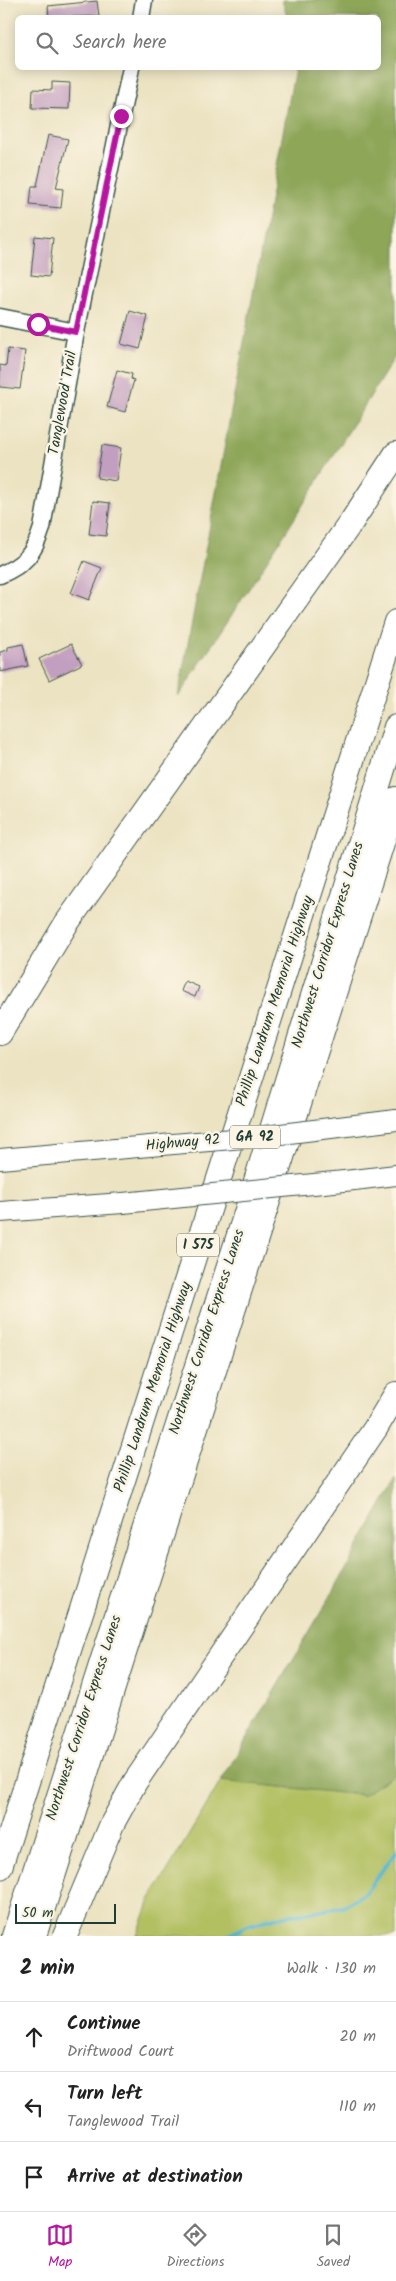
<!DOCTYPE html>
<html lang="en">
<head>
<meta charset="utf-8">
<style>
  :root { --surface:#fff; --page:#f2f2f2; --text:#222; --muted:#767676; --line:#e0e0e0; --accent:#b5179e }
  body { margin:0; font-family:Kalam,sans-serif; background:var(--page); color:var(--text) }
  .scale { position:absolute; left:15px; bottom:12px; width:101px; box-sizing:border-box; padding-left:5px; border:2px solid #1f3d34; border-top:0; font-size:14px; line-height:18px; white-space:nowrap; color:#1f3d34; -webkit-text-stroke:4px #fcf5e5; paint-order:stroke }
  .stop { position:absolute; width:15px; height:15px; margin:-11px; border:4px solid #b5179e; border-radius:50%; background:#fff }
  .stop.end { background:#b5179e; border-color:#fff; box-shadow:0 1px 5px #0008 }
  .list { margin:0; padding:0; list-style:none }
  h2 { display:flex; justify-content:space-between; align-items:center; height:65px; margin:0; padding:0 20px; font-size:21px }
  h2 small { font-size:16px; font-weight:400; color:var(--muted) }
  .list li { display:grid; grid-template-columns:32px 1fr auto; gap:15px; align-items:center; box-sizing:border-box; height:70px; padding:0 20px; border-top:1px solid var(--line) }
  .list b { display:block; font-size:19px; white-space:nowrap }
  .list p { margin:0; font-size:16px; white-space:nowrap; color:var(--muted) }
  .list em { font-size:16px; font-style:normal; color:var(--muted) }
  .icon { flex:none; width:28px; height:28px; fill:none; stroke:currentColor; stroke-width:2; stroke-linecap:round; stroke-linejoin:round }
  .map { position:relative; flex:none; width:396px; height:1936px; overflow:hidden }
  .search { position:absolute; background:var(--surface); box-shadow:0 2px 12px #0003; left:15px; right:15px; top:15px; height:55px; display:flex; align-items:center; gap:12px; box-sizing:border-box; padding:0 18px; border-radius:8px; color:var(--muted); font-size:19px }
  .sheet { height:275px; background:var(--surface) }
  nav { display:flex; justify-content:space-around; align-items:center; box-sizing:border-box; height:70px; border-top:1px solid var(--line); background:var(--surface); font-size:14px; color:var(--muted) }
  nav a { display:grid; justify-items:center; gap:2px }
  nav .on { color:var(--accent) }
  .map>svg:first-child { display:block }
  .green { fill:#b2c062; stroke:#687e4b }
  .forest { fill:#8da658; stroke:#567246 }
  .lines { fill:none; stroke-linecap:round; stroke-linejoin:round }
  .stream { stroke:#4eb3cc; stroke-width:4 }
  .building { fill:#c29fc0 }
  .minor-casing { stroke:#3e5649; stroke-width:19 }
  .major-casing { stroke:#3e5649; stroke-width:22 }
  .highway-casing { stroke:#3e5649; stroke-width:26 }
  .minor { stroke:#fff; stroke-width:16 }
  .major { stroke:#fff; stroke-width:20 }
  .highway { stroke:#fff; stroke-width:24 }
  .major-bridge-casing { stroke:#3e5649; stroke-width:22; stroke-linecap:butt }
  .major-bridge { stroke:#fff; stroke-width:20 }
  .route { stroke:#b5179e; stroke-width:6 }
  .labels { text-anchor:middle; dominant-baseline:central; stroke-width:5; stroke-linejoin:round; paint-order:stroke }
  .shield { fill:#fcf5e5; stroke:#617469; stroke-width:1 }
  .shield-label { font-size:14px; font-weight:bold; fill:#1f3d34 }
  .street-label { font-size:15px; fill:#1f3d34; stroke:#fcf5e5 }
</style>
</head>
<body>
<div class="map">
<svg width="396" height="1936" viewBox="0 0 396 1936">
  <rect width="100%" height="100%" fill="#fcf5e5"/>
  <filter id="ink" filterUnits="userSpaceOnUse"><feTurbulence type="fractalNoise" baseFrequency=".02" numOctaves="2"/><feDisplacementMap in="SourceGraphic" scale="10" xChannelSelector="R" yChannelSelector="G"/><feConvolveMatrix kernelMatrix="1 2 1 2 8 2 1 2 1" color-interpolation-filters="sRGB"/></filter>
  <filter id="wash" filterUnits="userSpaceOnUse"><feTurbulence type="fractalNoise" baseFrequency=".0096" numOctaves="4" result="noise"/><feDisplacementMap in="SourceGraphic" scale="20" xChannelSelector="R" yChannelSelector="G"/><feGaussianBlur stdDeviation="1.12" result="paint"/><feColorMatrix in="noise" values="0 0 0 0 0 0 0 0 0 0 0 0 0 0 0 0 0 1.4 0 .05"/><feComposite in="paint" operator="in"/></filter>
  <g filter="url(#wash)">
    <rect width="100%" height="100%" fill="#ece3c2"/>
    <!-- green -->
    <path class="green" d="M396 1773V1936H137L150 1900 221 1781 362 1795Z"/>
    <!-- forest -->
    <g class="forest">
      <path d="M282 0H396V355L286 532 178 697 295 68H378V18L287 17Z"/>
      <path d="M396 1479V1773L363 1795 221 1781 334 1590Z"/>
    </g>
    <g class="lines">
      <!-- stream -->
      <path class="stream" d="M227 1936 249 1925 278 1917 343 1907 365 1893 396 1852"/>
    </g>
    <g id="blocks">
      <!-- building -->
      <g class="building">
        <path d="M97 1 99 16 49 18 48 6Z"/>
        <path d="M52 82 70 83 69 109 32 108 33 89 52 90Z"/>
        <path d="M48 135 68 139 56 188 63 189 61 208 30 205 32 186H37Z"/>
        <path d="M35 236 53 238 49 277 31 275Z"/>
        <path d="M130 311 148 316 140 349 121 344Z"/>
        <path d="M8 349 25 351 20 389 0 387V365L6 366Z"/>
        <path d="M117 370 132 374 131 379 134 380 125 412 107 407Z"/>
        <path d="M102 445 121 448 116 481 97 478Z"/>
        <path d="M93 501 110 503 106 536 89 534Z"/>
        <path d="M84 561 102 568 89 600 71 593Z"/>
        <path d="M23 644 28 666 0 672V652L8 650V647Z"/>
        <path d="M71 644 82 664 49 680 39 659Z"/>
        <path d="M185 981 199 987 195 997 181 991Z"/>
      </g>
    </g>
  </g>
  <g filter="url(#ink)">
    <use href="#blocks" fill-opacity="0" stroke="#3e5649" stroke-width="1"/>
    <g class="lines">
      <!-- minor casing -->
      <g class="minor-casing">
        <g id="minor">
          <path d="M141 18 144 0"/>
          <path d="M0 317 76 332"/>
          <path d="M0 575C25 564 34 554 42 528L76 332 131 68"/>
        </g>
      </g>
      <!-- major casing -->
      <g class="major-casing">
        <g id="major">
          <path d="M372 1123 396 1120"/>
          <path d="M0 1159 138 1147"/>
          <path d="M354 1180 396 1175"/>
          <path d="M0 1212 123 1203"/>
        </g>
      </g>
      <!-- highway casing -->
      <g class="highway-casing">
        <g id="highway">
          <path d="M0 1033 66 924 352 521 396 454"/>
          <path d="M0 1867 396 622"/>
          <path d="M14 1936 248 1207 396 727"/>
          <path d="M34 1936 396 799"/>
          <path d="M65 1936 112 1824 135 1782 375 1429 396 1394"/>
        </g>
      </g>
      <!-- minor -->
      <use href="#minor" class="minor"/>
      <!-- major -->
      <use href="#major" class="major"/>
      <!-- highway -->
      <use href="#highway" class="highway"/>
      <!-- major-bridge casing -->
      <g class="major-bridge-casing">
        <g id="major-bridge">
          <path d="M138 1147 256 1137 372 1123"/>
          <path d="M123 1203 354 1180"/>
        </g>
      </g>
      <!-- major-bridge -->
      <use href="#major-bridge" class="major-bridge"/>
    </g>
  </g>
  <g class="lines" filter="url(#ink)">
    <!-- route -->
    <path class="route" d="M38 324 76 332 121 116"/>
  </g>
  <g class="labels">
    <!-- shield labels -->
    <g class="shield">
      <rect x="230" y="1125.5" width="50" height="23" rx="4"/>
      <rect x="177" y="1233.5" width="42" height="23" rx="4"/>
    </g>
    <g class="shield-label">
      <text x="255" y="1137">GA 92</text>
      <text x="198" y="1245">I 575</text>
    </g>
    <!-- street labels -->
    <g class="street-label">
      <text transform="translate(63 403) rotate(-80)">Tanglewood Trail</text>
      <text transform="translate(328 945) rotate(-73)">Northwest Corridor Express Lanes</text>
      <text transform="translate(275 1001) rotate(-72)">Phillip Landrum Memorial Highway</text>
      <text transform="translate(183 1143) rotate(-5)">Highway 92</text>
      <text transform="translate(207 1332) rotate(-72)">Northwest Corridor Express Lanes</text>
      <text transform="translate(153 1387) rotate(-72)">Phillip Landrum Memorial Highway</text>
      <text transform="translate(84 1718) rotate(-72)">Northwest Corridor Express Lanes</text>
    </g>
  </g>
</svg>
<div class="scale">50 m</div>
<div class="stop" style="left:38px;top:324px"></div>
<div class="stop end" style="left:121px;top:116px"></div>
<div class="search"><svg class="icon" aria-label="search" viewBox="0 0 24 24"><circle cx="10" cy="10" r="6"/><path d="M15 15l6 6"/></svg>Search here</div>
</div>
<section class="sheet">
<h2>2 min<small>Walk · 130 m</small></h2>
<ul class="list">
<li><svg class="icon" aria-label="ahead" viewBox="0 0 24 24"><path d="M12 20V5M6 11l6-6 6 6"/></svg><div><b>Continue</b><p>Driftwood Court</p></div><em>20 m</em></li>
<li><svg class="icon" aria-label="left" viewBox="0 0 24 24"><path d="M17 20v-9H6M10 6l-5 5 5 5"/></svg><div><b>Turn left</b><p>Tanglewood Trail</p></div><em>110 m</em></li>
<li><svg class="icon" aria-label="arrive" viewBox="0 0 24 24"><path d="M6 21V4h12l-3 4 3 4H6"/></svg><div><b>Arrive at destination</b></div></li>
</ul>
</section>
<nav>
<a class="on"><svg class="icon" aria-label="map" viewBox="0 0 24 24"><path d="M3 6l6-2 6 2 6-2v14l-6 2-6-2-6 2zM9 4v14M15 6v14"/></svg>Map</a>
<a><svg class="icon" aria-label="directions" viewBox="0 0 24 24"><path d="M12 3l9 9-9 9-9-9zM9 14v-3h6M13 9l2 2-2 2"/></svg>Directions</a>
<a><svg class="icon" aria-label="saved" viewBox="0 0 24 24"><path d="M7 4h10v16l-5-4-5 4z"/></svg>Saved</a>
</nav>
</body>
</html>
